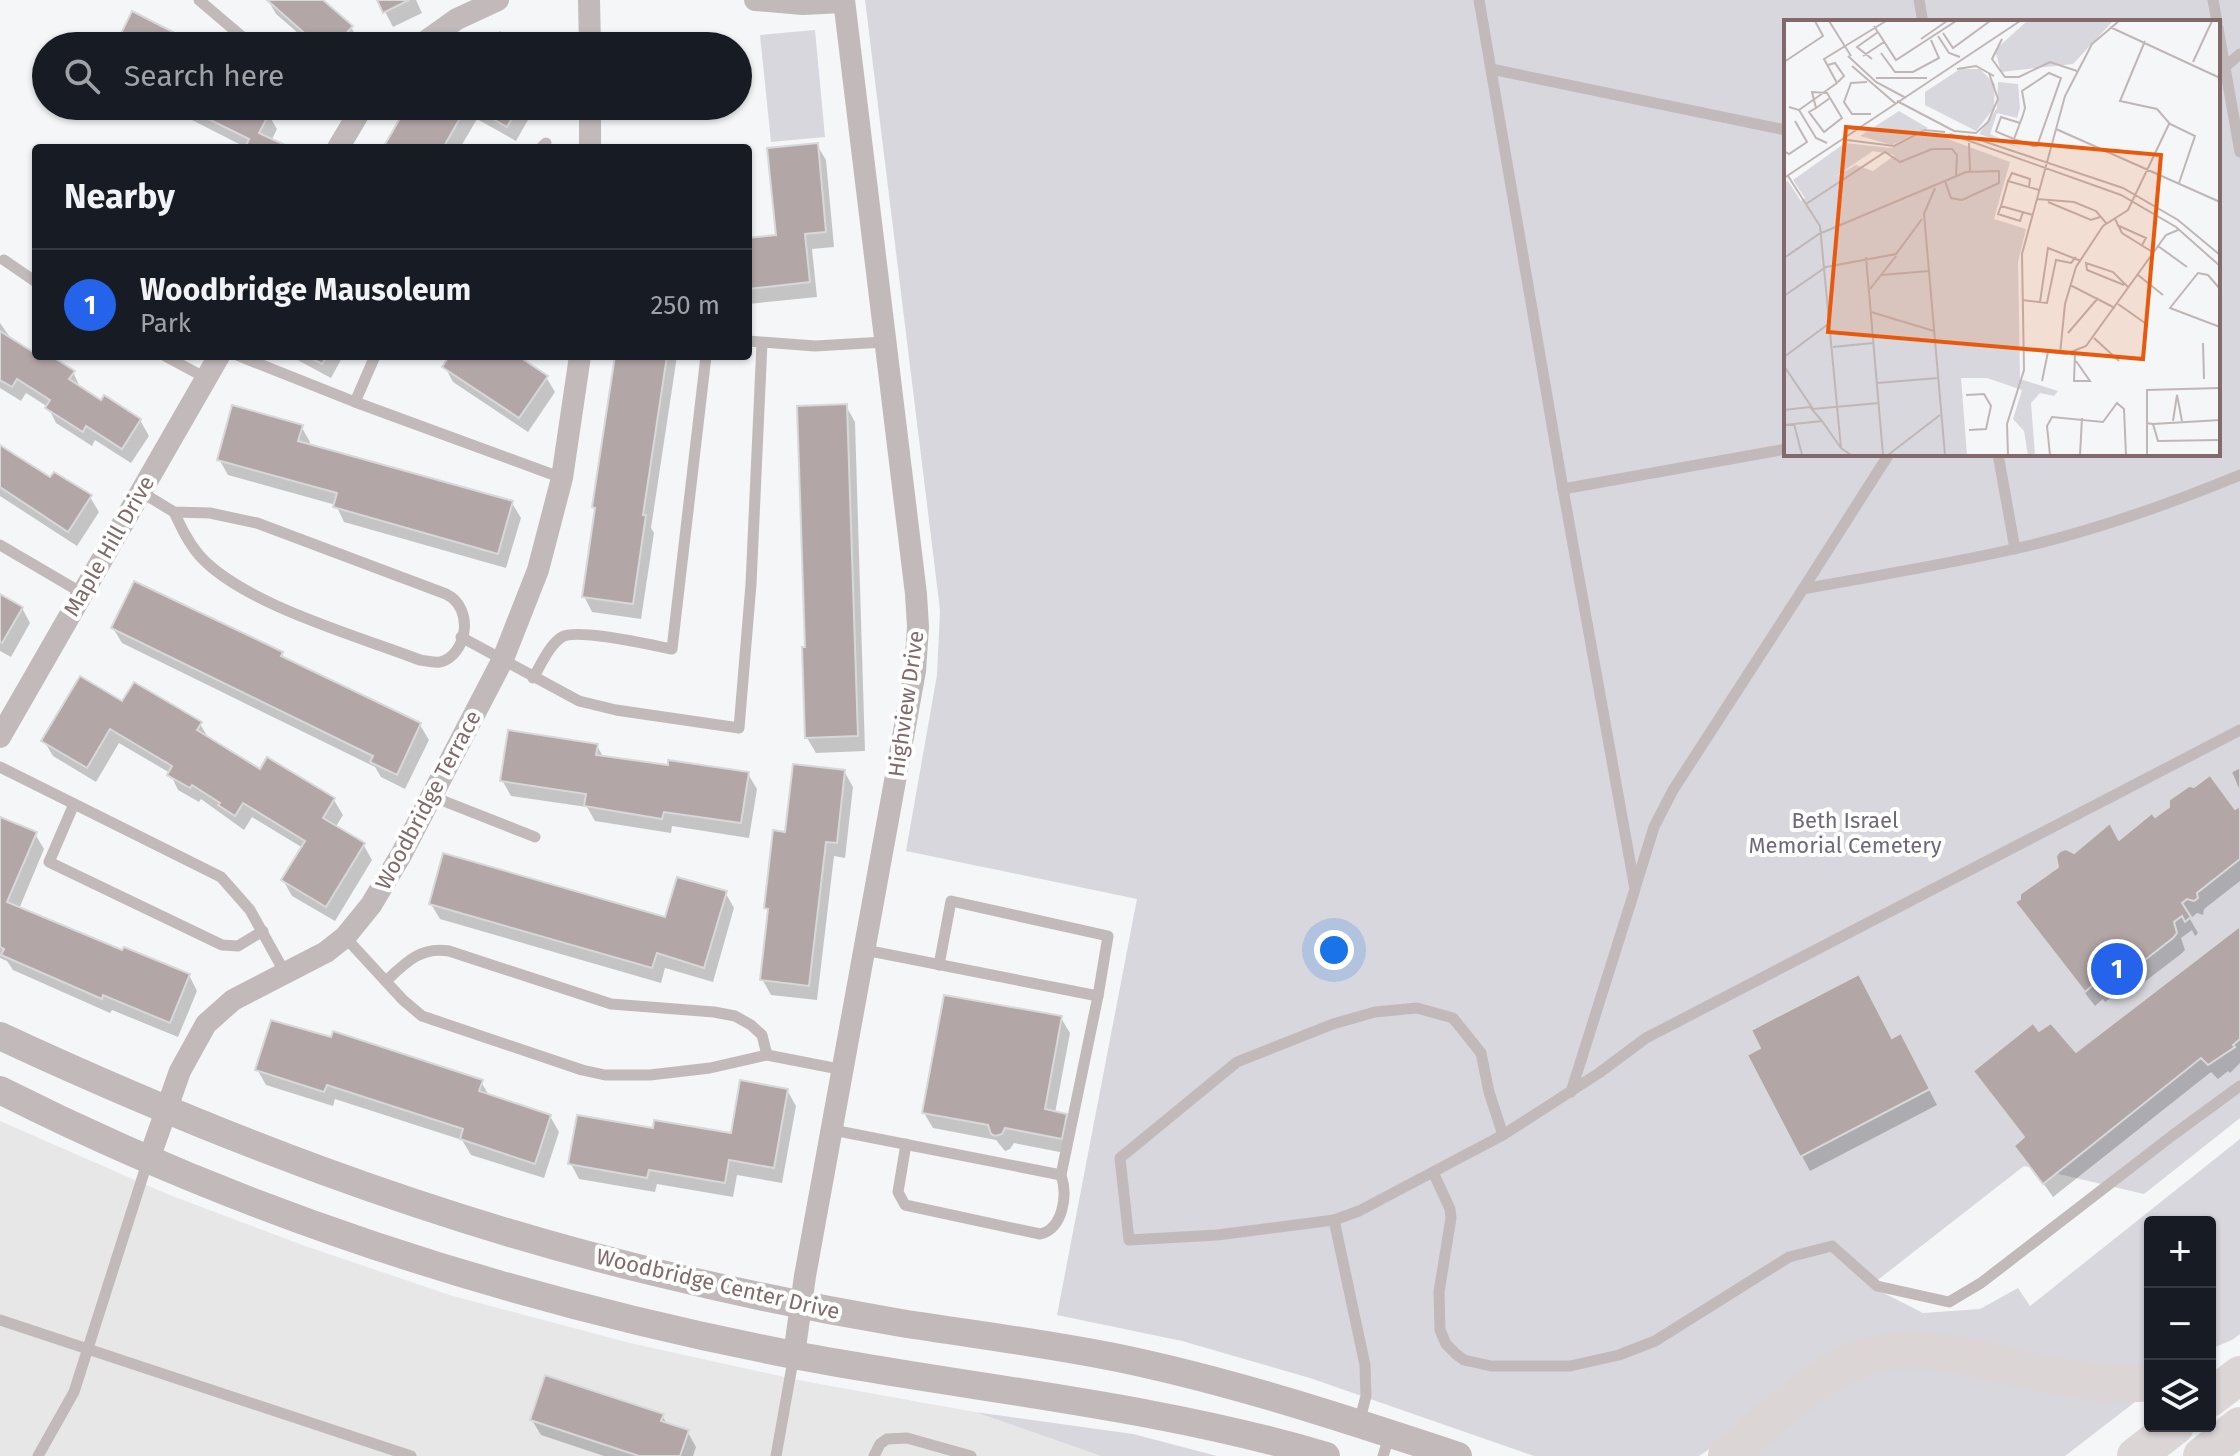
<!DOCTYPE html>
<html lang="en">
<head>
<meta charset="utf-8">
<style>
  :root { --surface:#171b24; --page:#242831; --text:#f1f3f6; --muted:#9ea1a6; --line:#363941; --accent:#2563eb }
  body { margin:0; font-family:"Fira Sans",sans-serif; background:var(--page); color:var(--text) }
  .controls { position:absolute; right:24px; bottom:24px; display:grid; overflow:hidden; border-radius:8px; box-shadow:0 2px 6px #0004 }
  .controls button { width:72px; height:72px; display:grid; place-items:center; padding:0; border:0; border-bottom:2px solid var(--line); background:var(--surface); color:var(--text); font:40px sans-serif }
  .you { position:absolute; left:1334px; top:950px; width:28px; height:28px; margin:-20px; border:6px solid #fff; border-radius:50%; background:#1a73e8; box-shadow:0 0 0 12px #1a73e833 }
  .badge { display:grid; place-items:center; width:52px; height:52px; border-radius:50%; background:var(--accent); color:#fff; font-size:26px; font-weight:700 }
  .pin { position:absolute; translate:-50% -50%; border:4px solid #fff; box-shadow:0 2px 8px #0006 }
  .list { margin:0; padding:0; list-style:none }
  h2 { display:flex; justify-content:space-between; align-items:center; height:104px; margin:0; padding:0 32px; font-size:34px }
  h2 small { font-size:26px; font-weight:400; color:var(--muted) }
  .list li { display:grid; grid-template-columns:52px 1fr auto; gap:24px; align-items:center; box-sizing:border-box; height:112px; padding:0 32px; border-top:2px solid var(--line) }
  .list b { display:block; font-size:30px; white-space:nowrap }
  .list p { margin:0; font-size:26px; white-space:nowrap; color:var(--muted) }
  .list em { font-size:26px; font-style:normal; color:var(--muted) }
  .icon { flex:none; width:44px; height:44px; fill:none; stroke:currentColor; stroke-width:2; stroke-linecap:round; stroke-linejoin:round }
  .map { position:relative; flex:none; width:2240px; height:1456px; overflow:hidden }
  .search { position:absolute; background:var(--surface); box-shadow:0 2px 6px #0004; left:32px; top:32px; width:720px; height:88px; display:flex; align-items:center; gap:20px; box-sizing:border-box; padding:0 28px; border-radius:44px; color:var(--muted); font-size:30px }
  .panel { position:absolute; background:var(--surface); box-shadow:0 2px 6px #0004; left:32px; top:144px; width:720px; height:216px; border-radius:8px }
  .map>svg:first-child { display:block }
  .built { fill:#e8e7e8 }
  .green { fill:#d8d7dd; fill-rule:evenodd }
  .water { fill:#c6b9bb }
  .shadow { fill:#0003 }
  .building { fill:#b3a6a7; stroke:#d7d8d9; stroke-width:2 }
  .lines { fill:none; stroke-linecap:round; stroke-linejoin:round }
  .service { stroke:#c2baba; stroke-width:11 }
  .minor { stroke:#c2baba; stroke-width:22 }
  .tertiary { stroke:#c2baba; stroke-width:28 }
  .trunk { stroke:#dcd5d5; stroke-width:38 }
  .labels { text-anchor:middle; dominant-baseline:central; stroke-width:8; stroke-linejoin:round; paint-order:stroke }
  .street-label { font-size:22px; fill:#826a6a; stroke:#fff }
  .park-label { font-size:22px; fill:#6e687a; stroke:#fff }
  .inset-road { fill:none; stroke:#c0b6b6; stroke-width:2 }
  .view { fill:#e8590c; fill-opacity:0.15; stroke:#e8590c; stroke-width:4 }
  .inset-edge { fill:none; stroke:#826a6a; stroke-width:4 }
</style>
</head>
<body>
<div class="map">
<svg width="2240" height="1456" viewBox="0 0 2240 1456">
  <rect width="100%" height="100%" fill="#f5f6f7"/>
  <!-- built -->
  <path class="built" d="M0 1121 167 1194 305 1246 453 1296 630 1343 803 1381 975 1412 1101 1456H0Z"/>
  <!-- green -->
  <g class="green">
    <path d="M865 0H2240V1118L2144 1194 2024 1166 1870 1286 1923 1313 1980 1309 2018 1288 2030 1306 2240 1139V1334L2232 1340 2210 1349V1222H2150V1366H2095L1908 1340 1773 1406 1699 1456H1534L1310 1378 1182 1341 1057 1315 1137 899 906 851 937 675 940 610ZM1786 22H2218V454H1786Z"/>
    <path d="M815 30 825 137 771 142 760 35Z"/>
    <path d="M1905 1360 1979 1371 2135 1402 2065 1456H1745L1854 1372Z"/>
    <path d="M975 1412 1133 1434 1217 1456H1101Z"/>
  </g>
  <!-- water -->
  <path class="water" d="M708 36 720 40 725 46H651L686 44Z"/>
  <!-- shadow -->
  <g class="shadow">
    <path d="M268 0H320L351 27 360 43 357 46H313L276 14Z"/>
    <path d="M379 0H416L422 13 393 27Z"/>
    <path d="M172 33 179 46H117Z"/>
    <path d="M181 106H253L268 114 277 129 271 141 286 148H247L188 118Z"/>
    <path d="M409 106H536L516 141 477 119 460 148H385Z"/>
    <path d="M817 145 826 160 834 247 812 249 817 297 748 304V240L778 237Z"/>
    <path d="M0 323 12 340 34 355 36 352V356H48L73 372 81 389 102 402 140 420 149 436 131 463 95 440 92 446 56 423 48 407 26 393 21 401 0 388Z"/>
    <path d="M290 356H343L331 378Z"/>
    <path d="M452 356H515L546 377 555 392 528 432 453 382 445 367Z"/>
    <path d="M617 356H677L651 528 654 533 641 619 592 612 584 596 596 511 594 507Z"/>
    <path d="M846 406 855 422 865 751 816 753 807 738V649Z"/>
    <path d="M301 426 310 442 309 446 512 503 521 518 506 568 344 522 336 505 228 475 219 459Z"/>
    <path d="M0 447 51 480 90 497 99 512 77 546 0 496Z"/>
    <path d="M0 596 22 608 30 623 11 657 0 651Z"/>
    <path d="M113 628 282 654 285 660 420 725 429 740 405 789 381 777 375 767 122 643Z"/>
    <path d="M122 704 200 724 209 739 261 771 334 800 343 815 335 828 363 844 372 860 335 921 292 896 283 880 303 848 252 817 244 830 201 799 199 802 178 790 170 773 119 743 96 782 53 756 44 741Z"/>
    <path d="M597 746 604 758 748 774 757 789 749 838 672 826 671 833 595 821 587 807 511 796 502 780Z"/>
    <path d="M844 771 853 787 845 858 834 856 817 1000 771 995 762 979 770 914 766 908 787 834Z"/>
    <path d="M2240 809V881L2204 909 2203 915 2197 913 2190 919 2198 933 2195 936 2192 930 2181 938 2185 950 2181 954 2122 999 2112 997 2105 1002 2103 999 2095 1006 2026 917 2018 902 2074 855 2119 843 2154 820 2235 812Z"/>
    <path d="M0 819 35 834 44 849 19 909 123 952 189 975 197 991 178 1037 112 1010 110 1013 13 970 7 961 0 958Z"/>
    <path d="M725 892 734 908 713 982 665 968 661 983 440 919 431 904 666 920Z"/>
    <path d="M2240 929V1063L2230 1073 2228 1071 2218 1079 2211 1072 2053 1197 2017 1146 2025 1139 1976 1072 2039 1033 2076 1054Z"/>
    <path d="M1061 1018 1070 1033 1055 1113 1066 1115 1075 1131 1070 1154 1014 1143 1010 1149 1005 1151 996 1140 933 1128 924 1113Z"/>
    <path d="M332 1040 481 1082 490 1097 550 1116 559 1132 544 1178 471 1155 462 1140 335 1099 333 1106 266 1085 257 1069Z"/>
    <path d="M1892 1040 1909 1051 1937 1105 1810 1171 1802 1156Z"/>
    <path d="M787 1090 796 1106 782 1183 737 1175 733 1197 657 1184 655 1192 579 1179 571 1164 655 1130 732 1136Z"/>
    <path d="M662 1416 668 1425 687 1431 696 1447 693 1456H604L541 1435 532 1420Z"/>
  </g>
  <!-- building -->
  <g class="building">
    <path d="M267 0H323L353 26 335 46H319Z"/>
    <path d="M377 0H409L383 13Z"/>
    <path d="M132 11 173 32 169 40 181 46H115Z"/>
    <path d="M500 32 525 46H492Z"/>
    <path d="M182 106H258L270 112 259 133 287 146 245 148 249 139Z"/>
    <path d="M407 106H467L443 148H383Z"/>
    <path d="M470 106H519L507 127Z"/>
    <path d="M818 143 826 232 805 234 810 282 748 289V238L776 235 767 148Z"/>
    <path d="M0 331 33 352 36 348V356H51L75 371 69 379 101 400 104 395 141 419 122 449 86 426 83 432 45 408 50 400 17 379 12 387 0 380Z"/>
    <path d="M307 356H327L322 364Z"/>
    <path d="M449 356H518L548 376 519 418 442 367Z"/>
    <path d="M615 356H667L643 515H646L633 604 582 597 595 508 592 507Z"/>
    <path d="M847 404 858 736 805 738 802 647H805L797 406Z"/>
    <path d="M232 405 303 425 298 441 513 501 498 554 333 507 337 493 217 460Z"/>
    <path d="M0 445 50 477 54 472 92 495 68 532 0 487Z"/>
    <path d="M134 581 283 652 281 656 421 723 397 775 370 762 373 756 111 628Z"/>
    <path d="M0 594 23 607 2 643 0 642Z"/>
    <path d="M80 676 122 701 134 682 202 722 197 730 260 769 267 757 335 798 323 818 365 843 326 907 281 880 305 841 243 803 235 816 218 805 220 803 192 785 190 788 167 775 172 766 110 729 87 768 41 741Z"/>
    <path d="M508 730 598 744 596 755 668 765V760L749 772 741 823 664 812 662 819 584 806 586 794 500 781Z"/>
    <path d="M793 764 845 770 837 843 826 842 809 986 760 980 768 909 764 908 773 830 785 832Z"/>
    <path d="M2240 767V793L2231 772Z"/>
    <path d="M2210 775 2235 809 2240 806V859L2197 893 2198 898 2194 901 2187 899 2182 903 2191 917 2185 922 2182 916 2174 922 2177 933 2173 938 2113 985 2103 982 2095 988 2093 985 2085 992 2015 902 2020 899V894L2058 867 2056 856 2060 851 2066 849 2074 853 2110 823 2119 840 2152 813 2155 817 2169 807V800L2189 786 2194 787Z"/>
    <path d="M0 817 37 832 7 902 122 950 124 947 190 974 170 1023 103 995 102 999 1 955 4 949 0 947Z"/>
    <path d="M443 853 665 917 677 877 727 891 704 968 657 953 652 968 429 904Z"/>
    <path d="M2240 926V1039L2233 1045 2235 1047 2208 1065 2201 1058 2043 1184 2014 1146 2024 1137 1973 1071 2033 1023 2039 1031 2051 1023 2076 1052Z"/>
    <path d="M1859 974 1892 1038 1901 1033 1930 1089 1800 1157 1747 1055 1760 1048 1751 1030Z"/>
    <path d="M944 995 1062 1016 1045 1109 1067 1114 1062 1139 1005 1128 1002 1134 995 1136 991 1134 988 1125 922 1113Z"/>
    <path d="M271 1020 331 1037 333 1031 483 1080 479 1091 551 1115 535 1164 460 1139 463 1129 327 1085 324 1092 255 1070Z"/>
    <path d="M740 1080 788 1089 774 1168 729 1160 725 1183 649 1170 647 1178 568 1164 577 1115 653 1128 654 1120 731 1133Z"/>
    <path d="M545 1375 664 1414 661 1421 689 1430 680 1456H639L530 1420Z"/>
  </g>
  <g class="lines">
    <!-- service -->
    <g class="service">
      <path d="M199 0 253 46"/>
      <path d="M1479 0 1563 489 1635 889 1571 1092"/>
      <path d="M1919 0 1923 22"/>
      <path d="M2213 0 2217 22"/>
      <path d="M2218 28 2240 152"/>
      <path d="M2225 67 2240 54"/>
      <path d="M1491 69 1786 130"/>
      <path d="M328 106 354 121"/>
      <path d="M541 148 546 143"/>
      <path d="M4 260 36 282"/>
      <path d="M748 341 815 346 885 342"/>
      <path d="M165 356 206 378"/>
      <path d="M239 356 355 402 562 478"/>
      <path d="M355 402 375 356"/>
      <path d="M1998 454 2015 549"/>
      <path d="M1563 489 1786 449"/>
      <path d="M141 492 174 512 210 513 257 523 446 594C476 609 466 656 440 662 433 663 427 661 420 660 358 636 242 604 199 555 188 542 181 527 174 512"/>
      <path d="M0 545 82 593"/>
      <path d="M1803 589 1889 454"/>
      <path d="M461 637 579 701 616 710 739 728 751 584 762 343"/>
      <path d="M533 678C541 665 549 645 562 637 577 628 651 645 672 649L706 356"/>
      <path d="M0 767 221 877 250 910 285 973"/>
      <path d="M431 796 535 837"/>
      <path d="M74 804 49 862 222 945 238 946 263 931"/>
      <path d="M1636 885 1654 827 1673 790 1803 589C1873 576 1944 565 2014 549 2091 532 2167 505 2240 475"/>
      <path d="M345 937 403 1000 422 1016 582 1070 605 1075H650L710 1068 767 1055 844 1070"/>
      <path d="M939 965 951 901 1108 936 1098 996"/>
      <path d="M386 981C405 963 421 946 449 951L611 1004 714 1012 735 1016 751 1025 762 1035 767 1055"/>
      <path d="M833 1130 1061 1175 1098 996 865 950"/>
      <path d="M1503 1135 1489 1092 1481 1053 1453 1018 1417 1008 1375 1012 1333 1024 1237 1062 1120 1158 1129 1240 1217 1235 1334 1220 1359 1211 1503 1135 1599 1073 1646 1038 2240 730"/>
      <path d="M906 1144 898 1192 905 1205 1040 1234C1063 1229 1068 1195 1061 1175"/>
      <path d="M1433 1172 1450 1209 1451 1218 1439 1292 1440 1330 1446 1344 1456 1354 1464 1360 1491 1366H1570L1619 1355 1655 1341 1789 1257 1832 1246 1877 1286 1949 1302 1981 1283 2173 1135 2240 1086"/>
      <path d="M1334 1220 1365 1365 1366 1396 1359 1423"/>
      <path d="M0 1320 411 1456"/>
      <path d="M38 1456 74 1392 148 1160"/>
      <path d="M776 1456 794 1355"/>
      <path d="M874 1456 880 1444 887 1439 907 1438 971 1456"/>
      <path d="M1383 1456 1390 1434"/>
    </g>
    <!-- minor -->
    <g class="minor">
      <path d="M589 0 590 46"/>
      <path d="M755 0 803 4 844 2"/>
      <path d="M419 46 457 19 498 0"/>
      <path d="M338 148 363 106"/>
      <path d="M590 148V106"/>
      <path d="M0 737 219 356"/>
      <path d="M149 1159 180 1071 206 1024 233 1000 326 952 345 937 371 905 401 855 503 659 538 570 562 478 580 356"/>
      <path d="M794 1355 805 1276 915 671 918 627 916 594 844 0"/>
    </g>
    <!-- tertiary -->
    <g class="tertiary">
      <path d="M0 1036C211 1134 427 1217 654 1272 735 1292 818 1309 901 1323 977 1335 1053 1344 1128 1360 1240 1384 1349 1420 1458 1456"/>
      <path d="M0 1090C249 1216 521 1302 794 1355 972 1389 1152 1404 1326 1456"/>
    </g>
    <!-- trunk -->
    <g class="trunk">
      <path d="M2210 1398 2240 1375"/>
      <path d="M1727 1456C1765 1425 1809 1379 1855 1361 1914 1337 1975 1359 2035 1372 2072 1380 2111 1386 2150 1382"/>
      <path d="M2136 1456 2175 1426"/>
      <path d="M2202 1456 2240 1426"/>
    </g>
  </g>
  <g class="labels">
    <!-- street labels -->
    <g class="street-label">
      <text transform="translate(109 546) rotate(-60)">Maple Hill Drive</text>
      <text transform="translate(906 704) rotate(-82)">Highview Drive</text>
      <text transform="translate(428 800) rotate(-62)">Woodbridge Terrace</text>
      <text transform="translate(718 1284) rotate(13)">Woodbridge Center Drive</text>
    </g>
    <!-- park labels -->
    <g class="park-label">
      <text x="1845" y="820">Beth Israel<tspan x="1845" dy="25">Memorial Cemetery</tspan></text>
    </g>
  </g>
  <!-- overview -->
  <g transform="translate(1784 20)">
    <rect width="436" height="436" fill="#f5f6f7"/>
    <path d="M243 1H329L289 44 217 52 211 30ZM176 49H196L211 64 210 88 192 111 141 85V72ZM214 62 234 64 236 88 233 98 213 93 206 114 239 129 195 114 213 88ZM115 91 144 108 108 125 76 116ZM142 111 226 142 210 199 242 209 234 242 236 359 274 371 270 376 256 373 247 383 251 435H244L240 411 229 399 238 370 203 358H177L183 435H0V163L4 161 17 181 21 178 9 160 61 123 107 128ZM89 131 111 135 89 151 72 145 49 158Z" fill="#d8d7dd" fill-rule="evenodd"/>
    <path class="inset-road" d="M45 1 67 36M90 6 112 40 172 1M326 7 436 58M159 13 169 28 206 1M154 16 165 33 176 37M137 19 163 1M218 19 208 39 221 57H235L266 42 293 51M361 21 336 81 373 89 386 104 411 116 395 163M97 33 111 52H129L155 38 147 20M64 36 92 62 122 78M79 36 100 22M88 39 73 27 94 12M0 42 39 16 31 1M409 42 428 1M44 45 51 43 60 56 54 62M68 46 112 84M173 49 192 46 210 56M92 58H143M83 62 67 63 60 82 68 94H87M113 81 170 111 192 113 204 102 214 79 205 53M5 87 15 90 32 118 43 123M32 88 28 72 43 73 58 98 40 112 25 92 32 88 46 78M15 90 53 63 40 39 102 1M272 109 436 182M166 114 337 175 392 207 436 246M184 116 339 168 394 200 436 235M230 119 239 95 241 88 238 71 265 53 277 58 253 126H249L230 119 213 112 212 111 217 97 236 103M63 120 110 126 141 110 161 112M185 123 186 151M0 131 5 134 23 122 11 101M4 156 36 206 57 428 67 435M0 158 236 1M224 161 228 153 246 159 245 167M151 168 140 194 161 435M253 179 290 182 312 191 322 203M264 182 307 200 316 197M22 184 101 132 116 142 148 129H168L173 135 172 157M217 186 214 194 236 201 239 192M249 195 217 186 224 161 255 170M331 199 338 213 370 233M333 205 362 218 358 225M374 226 403 247M82 237 99 435M0 238 35 214 182 152 215 151V163L178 180 167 178 161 161M97 255 145 251M354 255 379 275M286 265 331 288M340 265 303 250 302 243 329 252 345 268M86 269 112 236M436 269 424 255 414 253 386 288 436 307M0 276 42 247 112 234 138 199M238 280 263 283 272 240 287 243 292 237M256 282 264 228 297 241M334 284 361 303M87 292 150 311M284 313 314 278M310 318 335 341M419 323 420 359M49 327 89 323M240 329 282 334 302 326 382 215 394 210M291 333 290 361H306L292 341M276 334 281 284 292 247 319 206 344 190 385 104M0 337 47 302M0 346 29 389 95 383M258 361 264 332M93 363 154 358M182 375 200 374 207 386 202 409 185 410M0 390 26 387 38 401M435 400 436 375M389 401 393 375 398 401M362 403 369 404 374 421 436 420M10 404 18 435M369 404 436 400M0 405 38 401 57 428M104 435 156 395M224 435 223 404 240 350 238 234 281 76 308 24 335 1M266 435 263 406 268 397 319 402 333 383 340 389 342 435M296 435 298 398M363 435V370L436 368"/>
    <path class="view" d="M62 107 377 135 359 339 44 312Z"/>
    <rect width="436" height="436" class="inset-edge"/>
  </g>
</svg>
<div class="controls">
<button>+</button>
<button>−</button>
<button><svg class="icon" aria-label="layers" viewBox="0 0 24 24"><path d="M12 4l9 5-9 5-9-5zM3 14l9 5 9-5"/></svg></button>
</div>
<div class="you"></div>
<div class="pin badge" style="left:2117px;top:969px">1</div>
<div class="search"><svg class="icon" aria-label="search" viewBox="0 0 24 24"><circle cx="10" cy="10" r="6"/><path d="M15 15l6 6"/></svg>Search here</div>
<section class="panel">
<h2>Nearby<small></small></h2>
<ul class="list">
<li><span class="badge">1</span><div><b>Woodbridge Mausoleum</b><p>Park</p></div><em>250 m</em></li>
</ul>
</section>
</div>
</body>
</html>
